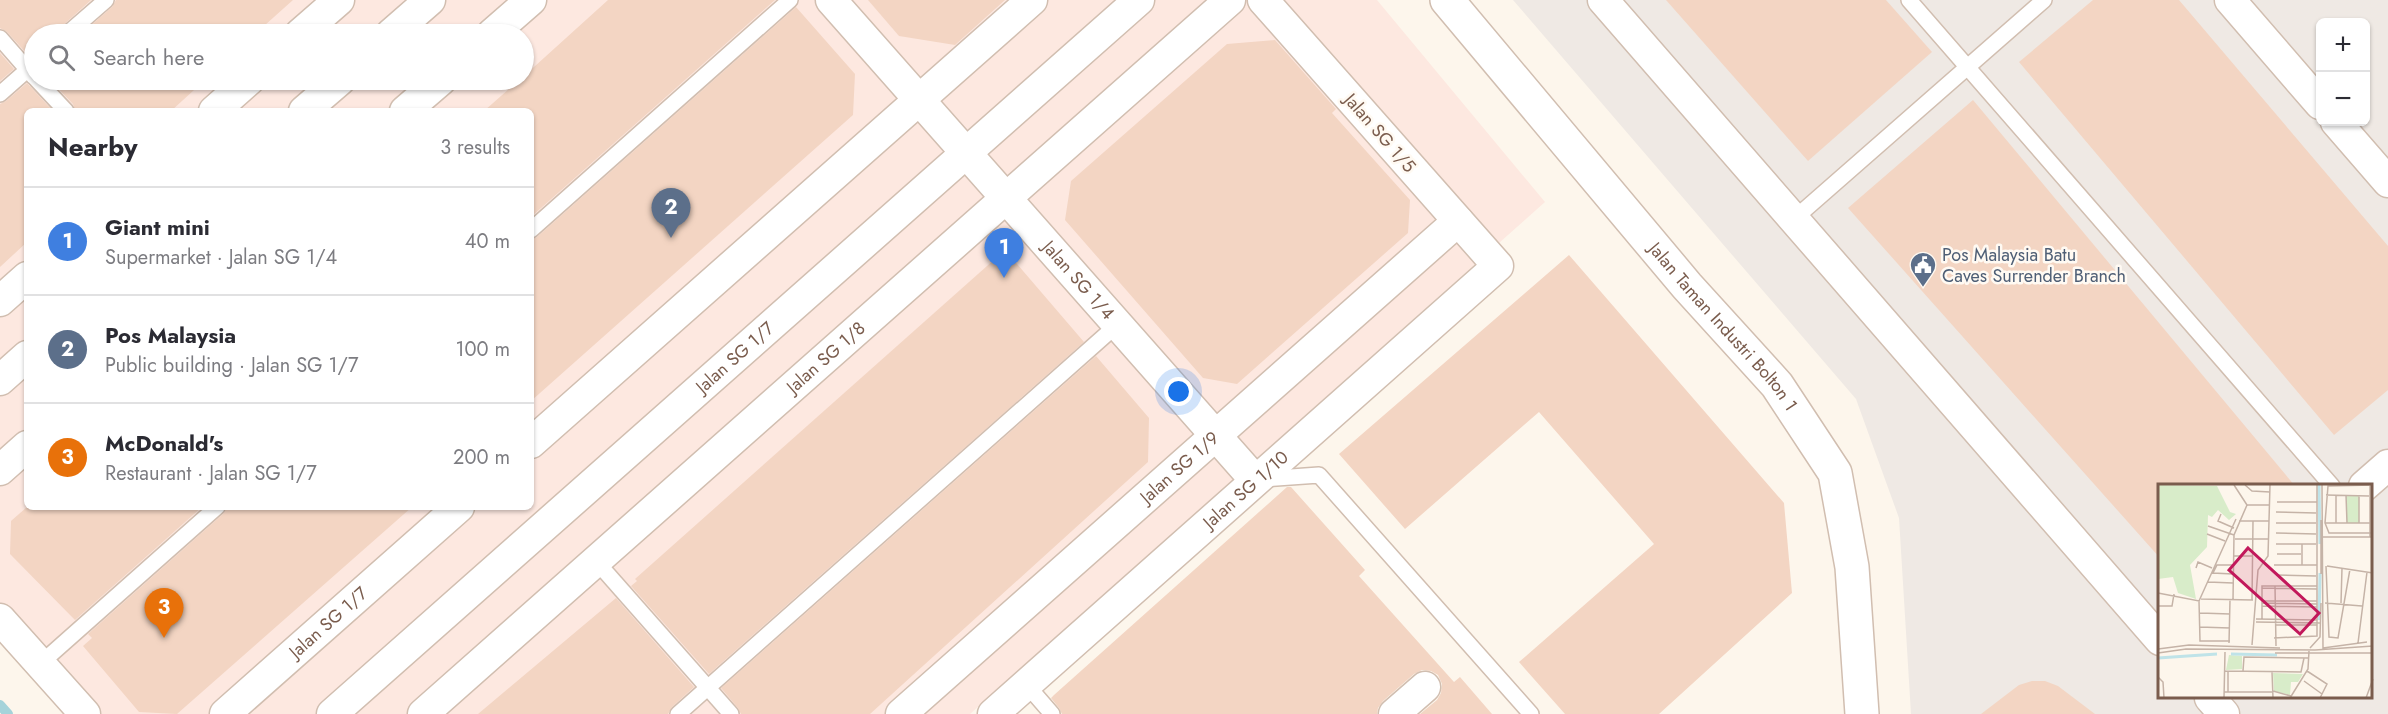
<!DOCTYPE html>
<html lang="en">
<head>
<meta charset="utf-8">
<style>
  :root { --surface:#fff; --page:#f2f2f3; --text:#2b2b33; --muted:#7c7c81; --line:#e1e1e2; --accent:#2563eb }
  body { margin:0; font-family:Jost,sans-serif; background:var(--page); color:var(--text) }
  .controls { position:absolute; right:18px; top:18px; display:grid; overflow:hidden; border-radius:9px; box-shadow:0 2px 4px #0004 }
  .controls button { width:54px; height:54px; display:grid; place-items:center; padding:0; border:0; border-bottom:2px solid var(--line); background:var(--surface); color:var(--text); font:30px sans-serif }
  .you { position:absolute; left:1179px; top:392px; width:21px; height:21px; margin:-15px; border:4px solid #fff; border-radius:50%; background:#1a73e8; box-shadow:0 0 0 9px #1a73e833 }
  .badge { display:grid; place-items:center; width:39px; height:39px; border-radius:50%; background:var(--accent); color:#fff; font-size:20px; font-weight:700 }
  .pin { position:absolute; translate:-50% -50px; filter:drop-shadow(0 2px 3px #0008) }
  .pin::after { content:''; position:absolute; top:32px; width:21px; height:18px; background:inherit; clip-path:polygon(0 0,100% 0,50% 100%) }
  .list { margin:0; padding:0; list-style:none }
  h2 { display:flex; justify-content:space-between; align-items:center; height:78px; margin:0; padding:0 24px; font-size:26px }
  h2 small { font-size:20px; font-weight:400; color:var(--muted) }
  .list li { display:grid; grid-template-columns:39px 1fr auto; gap:18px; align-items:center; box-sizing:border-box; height:108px; padding:0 24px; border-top:2px solid var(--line) }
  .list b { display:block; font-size:22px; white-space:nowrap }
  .list p { margin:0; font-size:20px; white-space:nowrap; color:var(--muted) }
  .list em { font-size:20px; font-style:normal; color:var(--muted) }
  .icon { flex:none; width:33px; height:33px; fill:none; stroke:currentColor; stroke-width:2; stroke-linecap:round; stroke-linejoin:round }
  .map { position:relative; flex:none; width:2388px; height:714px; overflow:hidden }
  .search { position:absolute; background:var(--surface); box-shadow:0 2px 4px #0004; left:24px; top:24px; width:510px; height:66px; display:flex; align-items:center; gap:15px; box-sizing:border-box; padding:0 21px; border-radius:33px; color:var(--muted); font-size:22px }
  .panel { position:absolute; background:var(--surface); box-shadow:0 2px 4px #0004; left:24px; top:108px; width:510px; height:402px; border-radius:9px }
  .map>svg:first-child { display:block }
  .commercial { fill:#fde8e0; fill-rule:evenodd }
  .industrial { fill:#efe9e4; fill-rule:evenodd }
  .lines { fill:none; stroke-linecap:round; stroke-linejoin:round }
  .stream { stroke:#a5d3da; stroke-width:10 }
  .building { fill:#f3d5c3 }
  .service-casing { stroke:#d1beb0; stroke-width:18 }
  .minor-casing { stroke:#d1beb0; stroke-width:33 }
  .tertiary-casing { stroke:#d1beb0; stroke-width:36 }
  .service { stroke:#fff; stroke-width:15 }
  .minor { stroke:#fff; stroke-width:30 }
  .tertiary { stroke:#fff; stroke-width:33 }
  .labels { text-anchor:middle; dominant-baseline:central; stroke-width:5; stroke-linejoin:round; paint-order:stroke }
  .street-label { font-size:18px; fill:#7a5c4d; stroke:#fffaf3 }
  .service-label { font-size:18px; fill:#4e5e75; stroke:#fffaf3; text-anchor:start }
  .inset-river { fill:none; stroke:#bfe3e8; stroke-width:3 }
  .inset-road { fill:none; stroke:#c5b3a7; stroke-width:1.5 }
  .view { fill:#c2185b; fill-opacity:0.15; stroke:#c2185b; stroke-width:3 }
  .inset-edge { fill:none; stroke:#7a5c4d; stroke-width:3 }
</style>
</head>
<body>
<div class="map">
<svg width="2388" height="714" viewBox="0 0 2388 714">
  <rect width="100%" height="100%" fill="#fdf6ec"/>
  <!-- commercial -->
  <path class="commercial" d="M0 0H1377L1545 202 970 714H96L0 607ZM34 34H524V80H34ZM27 111H531V507H27Z"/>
  <!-- industrial -->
  <path class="industrial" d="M1513 0H2388V714H1911L1899 518 1856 399ZM2320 22H2366V122H2320ZM2160 486H2372V698H2160Z"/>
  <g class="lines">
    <!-- stream -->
    <path class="stream" d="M0 705 8 714"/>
  </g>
  <!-- building -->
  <g class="building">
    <path d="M0 0H91L61 27 57 34H34V55L29 56 7 32 0 28Z"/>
    <path d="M116 0H293L255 34H81L112 7Z"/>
    <path d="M608 0H775L531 217V111H484L519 80H524V76Z"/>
    <path d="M868 0H1005L955 45 899 36Z"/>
    <path d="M1666 0H1886L1932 52 1808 161Z"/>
    <path d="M2093 0H2179L2388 246V390L2334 435 2019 62Z"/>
    <path d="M796 7 855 74 853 115 531 401V240L537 237Z"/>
    <path d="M1275 40 1336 109 1332 113 1410 200 1408 233 1237 384 1203 378 1065 220 1071 181 1227 44Z"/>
    <path d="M0 53 14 69 0 81Z"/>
    <path d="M50 80H205L171 111H75L73 104Z"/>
    <path d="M27 83 53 111H27V242L0 267V104L6 101Z"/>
    <path d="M1973 100 2295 486H2160V558L1848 208Z"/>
    <path d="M1005 250 1084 342 709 674 631 586 637 581 635 579Z"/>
    <path d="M1569 255 1784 503 1792 593 1659 714H1565L1519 662 1654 544 1539 412 1405 529 1339 454Z"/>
    <path d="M1096 356 1149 418 1148 462 870 714H741L738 708 721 688Z"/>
    <path d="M1287 487H1291L1365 570 1359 576 1454 682 1460 677 1492 714H1420L1437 700 1441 693 1442 684 1438 675 1431 671 1422 670 1414 674 1383 701 1378 708 1377 714H1062L1059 708 1051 698 1054 695Z"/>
    <path d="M27 507H202L75 620 10 554 11 521Z"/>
    <path d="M227 507H412L177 714 139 712 83 646 92 638 88 634 223 514Z"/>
    <path d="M616 598 694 687 672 707 668 714H478Z"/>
    <path d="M2032 681H2045L2058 686 2095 714H1981L2019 685Z"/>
  </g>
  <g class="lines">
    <!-- service casing -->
    <g class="service-casing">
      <g id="service">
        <path d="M1909 0 2332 486"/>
        <path d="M67 34 106 0"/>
        <path d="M0 38 34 77"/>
        <path d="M37 80 66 111"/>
        <path d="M0 94 34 64"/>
        <path d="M1794 219 2044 0"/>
        <path d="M531 230 790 0"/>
        <path d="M1263 479 1319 475 1531 714"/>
        <path d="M596 561 731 714"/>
        <path d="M40 664 217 507"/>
        <path d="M1026 684 1052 714"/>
        <path d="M678 714 1118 324"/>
      </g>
    </g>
    <!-- minor casing -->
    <g class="minor-casing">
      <g id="minor">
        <path id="s1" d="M831 0 1255 480"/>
        <path d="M1603 0 2160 640"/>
        <path d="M2230 0 2320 104"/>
        <path d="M300 34 339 0"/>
        <path d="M391 34 430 0"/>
        <path d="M492 34 531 0"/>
        <path d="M214 111 249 80"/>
        <path d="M304 111 340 80"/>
        <path d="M405 111 441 80"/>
        <path d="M2336 122 2388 182"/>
        <path d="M0 301 27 277"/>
        <path d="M0 380 27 356"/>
        <path d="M531 443 1032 0"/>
        <path d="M0 470 27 446"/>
        <path d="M2364 486 2388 465"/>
        <path d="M0 619 85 714"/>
        <path d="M2210 698 2224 714"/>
        <path id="s2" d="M225 714 459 507"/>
        <path id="s3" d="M332 714 1139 0"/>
        <path id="s4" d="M423 714 1230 0"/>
        <path id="s5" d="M901 714 1458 221"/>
        <path id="s6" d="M993 714 1498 266 1263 0"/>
        <path d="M1394 714 1425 687"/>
      </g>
    </g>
    <!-- tertiary casing -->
    <g class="tertiary-casing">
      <g id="tertiary">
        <path id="s7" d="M1447 0 1687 286 1777 385 1835 473 1852 567 1862 714"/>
      </g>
    </g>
    <!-- service -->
    <use href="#service" class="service"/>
    <!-- minor -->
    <use href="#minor" class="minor"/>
    <!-- tertiary -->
    <use href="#tertiary" class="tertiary"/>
  </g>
  <!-- icons -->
  <defs>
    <g id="civic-pin" transform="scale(1.35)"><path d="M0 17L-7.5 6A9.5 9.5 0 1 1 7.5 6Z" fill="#5c6f8a" stroke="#fffaf3"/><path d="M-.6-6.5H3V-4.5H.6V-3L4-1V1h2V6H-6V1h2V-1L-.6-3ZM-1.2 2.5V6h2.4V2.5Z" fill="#fff"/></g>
  </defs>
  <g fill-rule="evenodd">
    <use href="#civic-pin" x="1923" y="265"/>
  </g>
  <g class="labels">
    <!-- street labels -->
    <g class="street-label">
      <text transform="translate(1380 133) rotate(49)">Jalan SG 1/5</text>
      <text stroke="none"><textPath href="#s1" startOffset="374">Jalan SG 1/4</textPath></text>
      <text stroke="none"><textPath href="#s7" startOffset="428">Jalan Taman Industri Bolton 1</textPath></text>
      <text stroke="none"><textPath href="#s3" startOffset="538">Jalan SG 1/7</textPath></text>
      <text stroke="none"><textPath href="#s4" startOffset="538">Jalan SG 1/8</textPath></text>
      <text stroke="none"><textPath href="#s5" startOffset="372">Jalan SG 1/9</textPath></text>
      <text stroke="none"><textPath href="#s6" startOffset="338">Jalan SG 1/10</textPath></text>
      <text stroke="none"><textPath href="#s2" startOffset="138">Jalan SG 1/7</textPath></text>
    </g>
    <!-- service labels -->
    <g class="service-label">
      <text x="1942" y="255">Pos Malaysia Batu<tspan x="1942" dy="21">Caves Surrender Branch</tspan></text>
    </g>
  </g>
  <!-- overview -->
  <g transform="translate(2158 484)">
    <rect width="214" height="214" fill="#fdf6ec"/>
    <path d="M0 1 59 2 72 28 78 30 71 36 60 26 54 33 50 31 49 63 32 81 38 115 20 109 15 93 0 95ZM188 12H201V39H189ZM71 171 84 172V185L68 186ZM115 189 145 190 140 198H133L132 211 116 207Z" fill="#d8ecc9"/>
    <path class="inset-river" d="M161 1 162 60M161 136 162 89M73 170 119 171M0 174 59 170"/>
    <path class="inset-road" d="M76 1 89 21M87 1 94 7 112 8M164 1 165 165M215 1 170 2 167 39 171 49H215M168 11 211 12M188 11 189 39M201 12V39M119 18H159M89 21H111M118 28 158 29M63 30 60 37 76 44M163 36V90M81 37H111M118 39H158M167 39H212M178 39V11M50 42 76 51M118 49 158 50M49 50 67 57M165 53H215M212 53V1M77 55H111M118 60H158M119 70H143M76 72H95M116 81H159M144 81V60M168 82 171 153 180 154 192 85M169 82 215 89M38 84 40 78 54 84M75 90 55 89 59 81H75M118 91 158 92M50 98 75 99M117 102 118 162M104 104 159 105M0 109 41 117 78 35M43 115 95 116M75 116 76 51 89 21M94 116 95 37M41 117 42 157H72M104 117H159M104 119 159 120M167 119 204 122M183 119 184 84M0 122H14L16 110M104 122 159 123M42 129 72 130M98 135 159 136M104 136V102H159M98 138 162 139M117 141H159M41 143 72 144M116 154 159 152V1M71 159 72 116M200 159 209 88M94 161 100 86 110 72 112 1M152 164 162 153 163 119M165 164 209 158M0 165 31 161 122 164M0 169 28 165 157 166 215 162M117 169H215M66 187 143 188 146 174M70 187V208M85 187 86 173 151 174M149 187 169 200 162 214M114 188 115 214M0 193 5 198 6 214M146 197 164 210M115 207 133 212M66 208H114M66 214 67 168M132 214 150 185 151 167M208 214 215 195"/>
    <path class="view" d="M90 64 161 129 142 150 71 86Z"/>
    <rect width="214" height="214" class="inset-edge"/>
  </g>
</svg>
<div class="controls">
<button>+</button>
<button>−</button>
</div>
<div class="you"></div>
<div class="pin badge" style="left:1004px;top:278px;background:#3f7fe0">1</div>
<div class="pin badge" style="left:671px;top:238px;background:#5c6f8a">2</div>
<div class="pin badge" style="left:164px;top:638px;background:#e8710a">3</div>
<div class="search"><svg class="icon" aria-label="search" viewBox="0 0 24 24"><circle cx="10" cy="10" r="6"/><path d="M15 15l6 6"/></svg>Search here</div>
<section class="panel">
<h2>Nearby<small>3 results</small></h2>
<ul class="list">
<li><span class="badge" style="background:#3f7fe0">1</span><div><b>Giant mini</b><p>Supermarket · Jalan SG 1/4</p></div><em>40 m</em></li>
<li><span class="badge" style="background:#5c6f8a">2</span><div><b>Pos Malaysia</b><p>Public building · Jalan SG 1/7</p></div><em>100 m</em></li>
<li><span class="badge" style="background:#e8710a">3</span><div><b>McDonald's</b><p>Restaurant · Jalan SG 1/7</p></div><em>200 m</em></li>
</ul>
</section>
</div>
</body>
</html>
